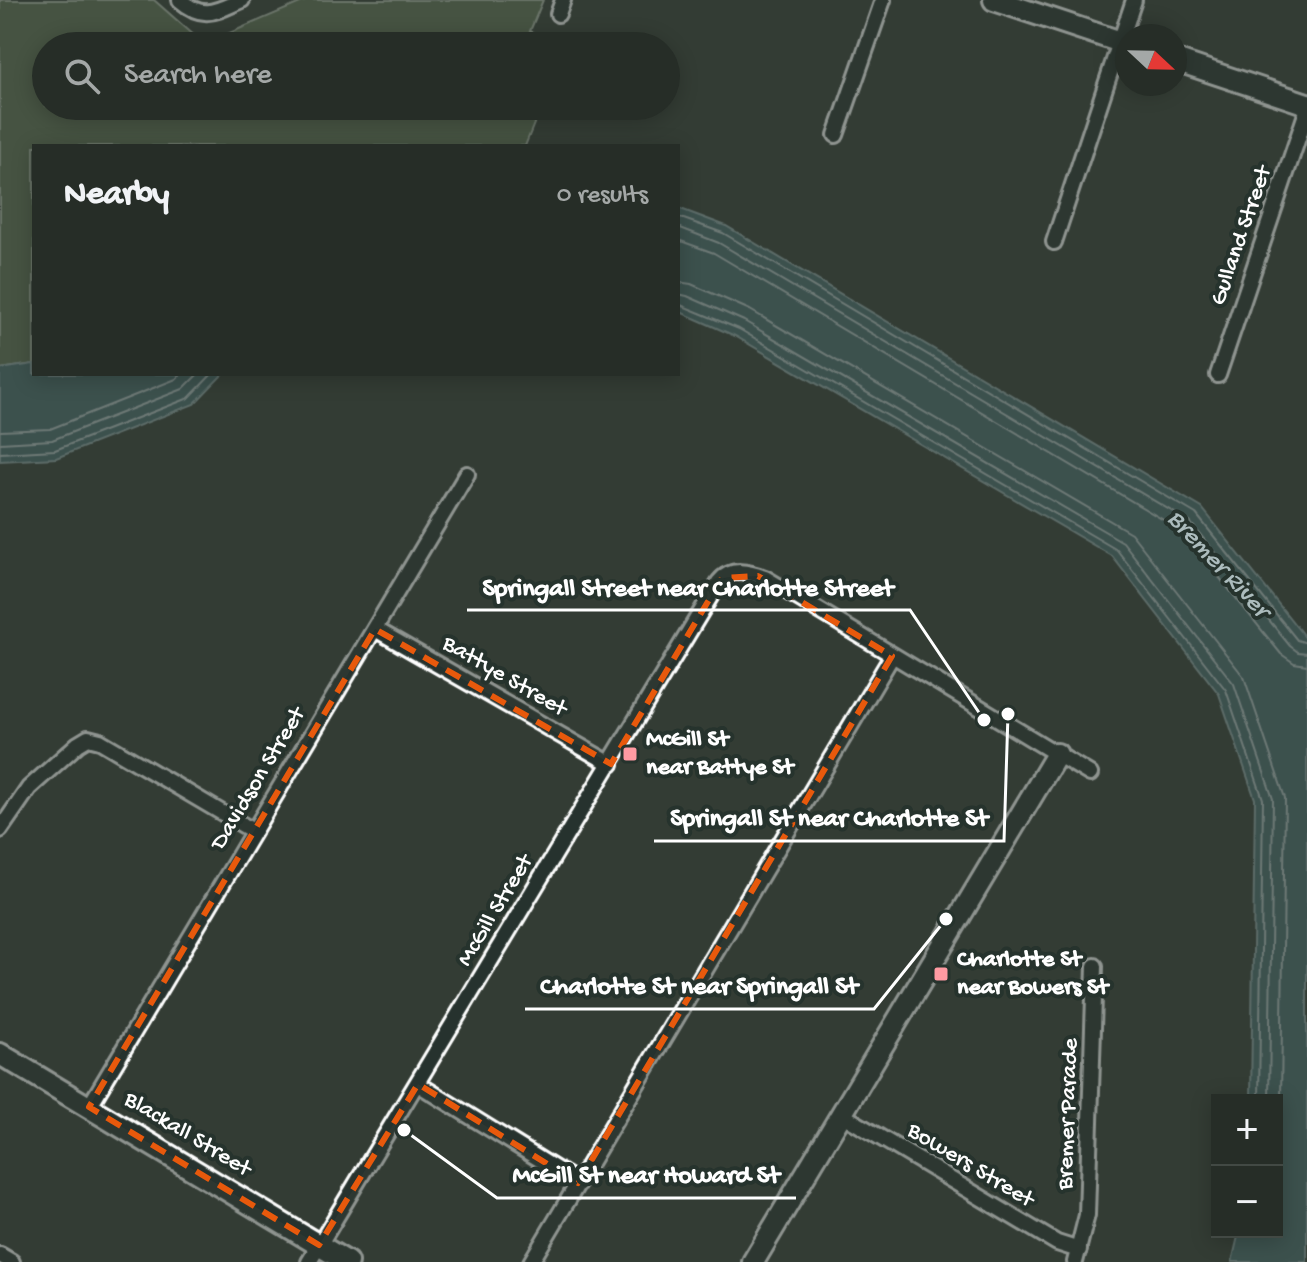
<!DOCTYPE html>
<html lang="en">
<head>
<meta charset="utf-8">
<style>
  :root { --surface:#262d27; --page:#323933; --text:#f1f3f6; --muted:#a4a8a7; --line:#424944 }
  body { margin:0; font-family:"Gochi Hand",sans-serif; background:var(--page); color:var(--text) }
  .controls { position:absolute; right:24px; bottom:24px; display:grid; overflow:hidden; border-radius:0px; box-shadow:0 4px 20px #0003 }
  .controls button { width:72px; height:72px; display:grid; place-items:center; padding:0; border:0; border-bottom:2px solid var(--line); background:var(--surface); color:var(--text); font:40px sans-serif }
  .compass { position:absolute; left:1115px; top:24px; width:72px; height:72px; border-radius:50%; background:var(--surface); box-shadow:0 4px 20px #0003; rotate:112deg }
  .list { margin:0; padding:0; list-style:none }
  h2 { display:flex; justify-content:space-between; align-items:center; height:104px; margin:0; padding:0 32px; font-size:34px }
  h2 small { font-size:26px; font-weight:400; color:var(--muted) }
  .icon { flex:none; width:44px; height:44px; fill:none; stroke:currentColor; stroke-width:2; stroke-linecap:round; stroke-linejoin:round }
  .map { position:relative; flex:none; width:1307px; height:1262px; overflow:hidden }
  .search { position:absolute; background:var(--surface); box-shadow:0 4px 20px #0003; left:32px; top:32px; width:648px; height:88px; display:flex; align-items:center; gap:20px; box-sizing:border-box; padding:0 28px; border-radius:44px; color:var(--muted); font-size:30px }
  .panel { position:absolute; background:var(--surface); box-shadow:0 4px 20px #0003; left:32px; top:144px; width:648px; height:232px; border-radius:0px }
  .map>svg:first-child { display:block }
  .green { fill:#5d7053; stroke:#aeb8a9; stroke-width:2 }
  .water { fill:#466a6c; stroke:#90a6a7; stroke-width:2 }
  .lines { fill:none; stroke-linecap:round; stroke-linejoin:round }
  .shore { stroke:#b5c3c4; stroke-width:2 }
  .street-casing { stroke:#fff; stroke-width:20 }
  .secondary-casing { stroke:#fff; stroke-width:26 }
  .street { stroke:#26332d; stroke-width:14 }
  .secondary { stroke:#26332d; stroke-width:20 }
  .marked { fill:none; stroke:#e8590c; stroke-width:6; stroke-dasharray:16 10; stroke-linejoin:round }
  .poi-dot { fill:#ff9aa2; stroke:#26332d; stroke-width:3 }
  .labels { text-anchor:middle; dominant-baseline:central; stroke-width:8; stroke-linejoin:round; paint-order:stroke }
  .street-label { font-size:24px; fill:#fff; stroke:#26332d }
  .poi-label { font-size:24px; font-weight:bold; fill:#fff; stroke:#26332d; text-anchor:start }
  .water-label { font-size:26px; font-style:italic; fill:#acbcbd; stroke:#26332d }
  .leader { fill:none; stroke:#fff; stroke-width:3 }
  .callout-dot { fill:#fff; stroke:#26332d; stroke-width:3 }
  .callout-label { font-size:26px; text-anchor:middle; font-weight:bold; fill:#fff; stroke:#26332d; stroke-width:8; stroke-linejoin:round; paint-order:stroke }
</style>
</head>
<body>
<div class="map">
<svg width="1307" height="1262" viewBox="0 0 1307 1262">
  <rect width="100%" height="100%" fill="#333c34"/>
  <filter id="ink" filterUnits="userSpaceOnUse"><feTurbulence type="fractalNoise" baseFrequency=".0125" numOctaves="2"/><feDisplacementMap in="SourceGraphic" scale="16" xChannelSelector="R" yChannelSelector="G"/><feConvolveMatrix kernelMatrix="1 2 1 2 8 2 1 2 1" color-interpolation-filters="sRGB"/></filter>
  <g filter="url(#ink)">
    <!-- green -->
    <path class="green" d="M0 0H154L204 44 307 0H543L530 31 563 44 46 46V106H541L525 146H34V364L0 369Z"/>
    <!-- water -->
    <g class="water">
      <path d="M678 208 726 226 1202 508 1307 640V1262H1232L1239 1232H1277V1100H1251L1255 799 1219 694 1112 556 735 336 678 311Z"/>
      <path d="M34 364V374H223L194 404 56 458 0 461V369Z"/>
    </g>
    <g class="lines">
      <!-- shore -->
      <g class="shore">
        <path d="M678 217 723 233 1196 514 1297 640 1307 643"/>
        <path d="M678 227 719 243 1190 522 1290 646 1298 652 1307 653"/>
        <path d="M678 240 714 253 1182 531 1281 654 1294 663 1307 665"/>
        <path d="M678 282 691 284 750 310 1131 533 1244 677 1285 798 1281 1100 1277 1114"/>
        <path d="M678 294 687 296 744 321 1123 542 1234 684 1273 799 1269 1100"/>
        <path d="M678 304 739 329 1117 550 1226 690 1263 799 1259 1100"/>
        <path d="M0 431 50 429 176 379 181 374"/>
        <path d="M0 443 52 440 183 389 198 374"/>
        <path d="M0 453 55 450 189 398 212 374"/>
      </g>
      <!-- street casing -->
      <g class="street-casing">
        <g id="street">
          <path d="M180 0C204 21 216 11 242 0"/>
          <path d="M558 14 563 0"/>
          <path d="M836 135 883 0"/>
          <path d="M1054 242 1134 0"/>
          <path d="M1218 375 1307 111"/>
          <path d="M375 629 611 764"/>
          <path d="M0 830 29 788 78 744 88 738 100 741 253 831"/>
          <path d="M418 1084 578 1183"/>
          <path d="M89 1107 467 474"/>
          <path d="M841 1114 1057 1243 1079 1250"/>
          <path d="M0 1255 12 1262"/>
          <path d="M309 1262 719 582C731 567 749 572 765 578L1090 774"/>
          <path d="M531 1262 892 656"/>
          <path d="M1075 1262 1087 1215 1095 966"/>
        </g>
      </g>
      <!-- secondary casing -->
      <g class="secondary-casing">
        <g id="secondary">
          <path d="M994 0 1127 44"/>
          <path d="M1175 60 1307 104"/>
          <path d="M0 1054 347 1262"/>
          <path d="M753 1262 1057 754"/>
        </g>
      </g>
      <!-- street -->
      <use href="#street" class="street"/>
      <!-- secondary -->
      <use href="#secondary" class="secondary"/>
    </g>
  </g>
  <!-- marked area -->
  <path d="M0 0H1307V1262H0ZM758 576 892 656 578 1183 418 1084 319 1245 89 1107 375 629 611 764 722 578Z" fill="#333c34" fill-opacity=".55" fill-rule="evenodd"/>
  <path class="marked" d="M758 576 892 656 578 1183 418 1084 319 1245 89 1107 375 629 611 764 722 578Z"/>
  <!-- markers -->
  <g class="poi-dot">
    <rect x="622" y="746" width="16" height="16" rx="4"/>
    <rect x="933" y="966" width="16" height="16" rx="4"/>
  </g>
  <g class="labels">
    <!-- street labels -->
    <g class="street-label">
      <text transform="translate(1242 236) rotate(-71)">Gulland Street</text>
      <text transform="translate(504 677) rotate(30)">Battye Street</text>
      <text transform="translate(259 779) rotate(-59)">Davidson Street</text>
      <text transform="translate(496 911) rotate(-59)">McGill Street</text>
      <text transform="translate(1069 1114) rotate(-88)">Bremer Parade</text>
      <text transform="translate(187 1135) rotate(31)">Blackall Street</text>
      <text transform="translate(970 1166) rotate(31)">Bowers Street</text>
    </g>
    <!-- poi labels -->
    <g class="poi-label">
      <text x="646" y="740">McGill St<tspan x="646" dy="28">near Battye St</tspan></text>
      <text x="957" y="960">Charlotte St<tspan x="957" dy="28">near Bowers St</tspan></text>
    </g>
    <!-- water labels -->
    <g class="water-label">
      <text transform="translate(1217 565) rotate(47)">Bremer River</text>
    </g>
  </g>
  <!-- callouts -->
  <path class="leader" d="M984 720L910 610H467M1008 714L1004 841H654M946 919L874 1009H525M404 1130L497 1198H796"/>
  <g class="callout-dot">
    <circle cx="984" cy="720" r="8"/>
    <circle cx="1008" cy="714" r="8"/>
    <circle cx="946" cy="919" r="8"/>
    <circle cx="404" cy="1130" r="8"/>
  </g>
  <g class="callout-label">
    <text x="688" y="595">Springall Street near Charlotte Street</text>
    <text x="829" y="825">Springall St near Charlotte St</text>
    <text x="699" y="993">Charlotte St near Springall St</text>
    <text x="646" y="1182">McGill St near Howard St</text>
  </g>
</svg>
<div class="controls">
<button>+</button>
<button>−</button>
</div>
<svg class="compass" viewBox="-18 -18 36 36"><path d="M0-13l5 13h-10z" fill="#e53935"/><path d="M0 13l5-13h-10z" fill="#a4a8a7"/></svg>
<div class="search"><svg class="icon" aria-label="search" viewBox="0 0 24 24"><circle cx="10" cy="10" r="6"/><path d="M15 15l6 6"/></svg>Search here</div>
<section class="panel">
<h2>Nearby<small>0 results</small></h2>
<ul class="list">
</ul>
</section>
</div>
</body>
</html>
